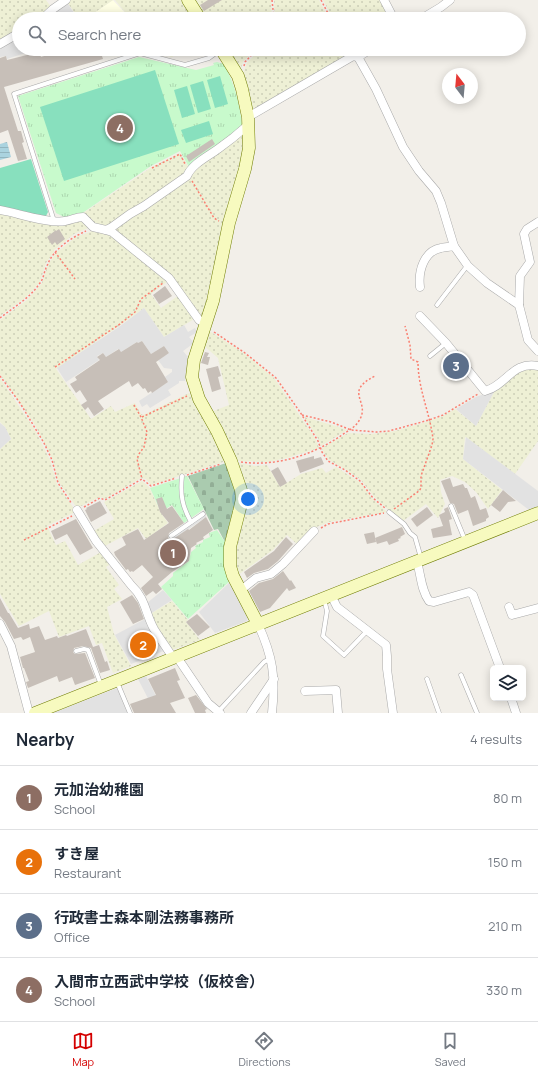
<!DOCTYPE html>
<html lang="en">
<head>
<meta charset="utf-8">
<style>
  :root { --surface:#fff; --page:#f6f6f7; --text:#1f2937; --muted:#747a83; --line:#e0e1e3; --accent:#d40000 }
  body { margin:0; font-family:Manrope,"Noto Sans JP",sans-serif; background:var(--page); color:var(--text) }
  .controls { position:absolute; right:12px; bottom:12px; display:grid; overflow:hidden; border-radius:6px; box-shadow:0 2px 10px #0003 }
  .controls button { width:36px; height:36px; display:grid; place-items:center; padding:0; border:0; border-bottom:1px solid var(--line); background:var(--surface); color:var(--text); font:20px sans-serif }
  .compass { position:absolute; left:442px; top:68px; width:36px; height:36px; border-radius:50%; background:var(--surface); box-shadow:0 2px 10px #0003; rotate:344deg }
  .you { position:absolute; left:248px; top:499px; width:14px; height:14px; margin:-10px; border:3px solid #fff; border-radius:50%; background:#1a73e8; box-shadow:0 0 0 6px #1a73e833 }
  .badge { display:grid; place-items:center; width:26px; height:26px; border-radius:50%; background:var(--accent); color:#fff; font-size:13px; font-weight:700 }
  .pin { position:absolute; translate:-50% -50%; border:2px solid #fff; box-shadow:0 1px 4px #0006 }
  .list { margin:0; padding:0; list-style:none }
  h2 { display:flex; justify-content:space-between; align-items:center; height:52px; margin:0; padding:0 16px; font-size:17px }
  h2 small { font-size:13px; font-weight:400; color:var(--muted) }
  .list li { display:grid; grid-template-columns:26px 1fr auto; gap:12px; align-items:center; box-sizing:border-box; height:64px; padding:0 16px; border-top:1px solid var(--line) }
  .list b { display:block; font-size:15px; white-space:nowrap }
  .list p { margin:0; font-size:13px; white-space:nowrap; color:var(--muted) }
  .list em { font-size:13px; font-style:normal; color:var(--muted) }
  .icon { flex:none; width:22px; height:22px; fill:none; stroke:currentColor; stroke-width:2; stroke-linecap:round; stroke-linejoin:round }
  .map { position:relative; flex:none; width:538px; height:713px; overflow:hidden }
  .search { position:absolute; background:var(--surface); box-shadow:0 2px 10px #0003; left:12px; right:12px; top:12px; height:44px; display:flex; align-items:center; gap:10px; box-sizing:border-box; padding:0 14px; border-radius:22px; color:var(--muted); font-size:15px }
  .sheet { height:308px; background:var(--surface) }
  nav { display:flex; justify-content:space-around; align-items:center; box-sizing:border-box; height:56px; border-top:1px solid var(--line); background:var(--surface); font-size:11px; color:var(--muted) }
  nav a { display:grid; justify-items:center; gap:2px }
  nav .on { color:var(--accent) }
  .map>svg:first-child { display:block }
  .education { fill:#ffffe5 }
  .farmland { fill:url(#farmland-dots) }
  .cemetery { fill:url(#cemetery-stones) }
  .park { fill:url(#park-tufts) }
  .pitch { fill:#88e0be }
  .parking { fill:#e2e2e2 }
  .water { fill:url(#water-rules) }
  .building { fill:#c7bfb8 }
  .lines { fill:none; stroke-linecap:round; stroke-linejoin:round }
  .lane-casing { stroke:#a9a9a9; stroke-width:5 }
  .street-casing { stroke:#a9a9a9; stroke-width:9 }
  .secondary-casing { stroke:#707d05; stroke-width:13 }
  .path { stroke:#fa8072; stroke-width:1.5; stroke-dasharray:2 2; stroke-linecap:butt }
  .lane { stroke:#fff; stroke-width:4 }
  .street { stroke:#fff; stroke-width:8 }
  .secondary { stroke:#f7fabf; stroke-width:12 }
</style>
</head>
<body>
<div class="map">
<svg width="538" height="713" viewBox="0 0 538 713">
  <defs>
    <pattern id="farmland-dots" width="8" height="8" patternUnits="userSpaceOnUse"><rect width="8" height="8" fill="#eef0d5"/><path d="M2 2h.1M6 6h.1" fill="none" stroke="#ccceb7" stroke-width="1.8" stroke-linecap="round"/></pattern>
    <pattern id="cemetery-stones" width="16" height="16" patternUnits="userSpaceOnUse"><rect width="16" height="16" fill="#aacbaf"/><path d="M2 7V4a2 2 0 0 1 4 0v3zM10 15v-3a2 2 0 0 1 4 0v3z" fill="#92ae96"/></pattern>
    <pattern id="park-tufts" width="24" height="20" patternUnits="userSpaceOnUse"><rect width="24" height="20" fill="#c8facc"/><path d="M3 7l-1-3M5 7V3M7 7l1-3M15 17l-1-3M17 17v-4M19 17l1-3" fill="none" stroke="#acd6af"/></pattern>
    <pattern id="water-rules" width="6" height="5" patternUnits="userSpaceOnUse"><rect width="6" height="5" fill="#aad3df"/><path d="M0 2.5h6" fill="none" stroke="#92b5bf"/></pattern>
  </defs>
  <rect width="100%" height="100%" fill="#f2efe9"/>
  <!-- education -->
  <path class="education" d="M113 0 129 17 127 19H85Z"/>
  <!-- farmland -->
  <g class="farmland">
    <path d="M0 0H46L51 7 38 19H19V30L0 41Z"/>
    <path d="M69 0H113L85 19H79L67 2Z"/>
    <path d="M115 0H182L194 19H127L129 17Z"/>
    <path d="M193 0H271L272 19H206Z"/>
    <path d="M274 0H319L329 19H275Z"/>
    <path d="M323 0H381L392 19H333Z"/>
    <path d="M148 49H183L172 57 150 51Z"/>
    <path d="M226 49H255L243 62 241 68 236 66Z"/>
    <path d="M260 49H347L350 55 254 110 251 109 244 71 247 63Z"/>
    <path d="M239 135 242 137V151L239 169 220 238 203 316 199 317 172 279 113 230Z"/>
    <path d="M180 153 189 168 184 175 111 225 104 226 92 223 82 214 152 167Z"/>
    <path d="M0 212 25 217 54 225H62L82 220 88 226V228L74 234 54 250V252L46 263 40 282 32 291 25 298 0 316Z"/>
    <path d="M95 230 112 234 168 281 151 294 161 308 179 295 196 318 164 337 144 308 119 326 56 369 91 419 111 406 115 412 135 403 141 414 143 415 189 393 193 397 219 448 224 459 223 462 151 485 146 479 141 478 105 499 100 497 77 508 58 481 53 460 35 425 0 374V320L27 300 42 283 48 264 57 252 76 237Z"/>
    <path d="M211 332 245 354 274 378 315 438 319 448 287 458 267 462 239 461 234 459 211 412 229 405 218 358 203 345 207 333Z"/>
    <path d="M538 368V441L515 474 465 437 463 459 502 490 488 509 476 492 465 482 452 476 440 480 441 492 445 504 438 518 426 504 403 521H401L375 498 361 480 345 469 329 460 324 453 322 448 348 433 372 434 395 431 426 422 443 416 455 409 476 426 495 390 521 369Z"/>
    <path d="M0 378 35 430 50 460 57 484 75 510V512L47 526 56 545 65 541 78 565 101 552 112 563 106 567 119 585 114 589 122 599 107 607 114 634 131 666 113 673 102 643 96 645 89 626 59 637 49 611 19 626 0 594V449L11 439 5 427 0 422Z"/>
    <path d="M304 417 336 426 347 430 321 446 319 440Z"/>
    <path d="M239 463 255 466 267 465 280 487 301 474 322 468 326 473 336 467 361 483 372 498 387 512 329 522 314 528 298 545 287 535 273 550 238 575 234 564 237 467Z"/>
    <path d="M142 481 149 487 161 513 168 523 146 539 138 528 103 547 92 532 114 519 104 502Z"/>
    <path d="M172 601 188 620 186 622 200 640 172 650 165 642 150 614Z"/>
  </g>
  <!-- cemetery -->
  <path class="cemetery" d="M226 463 236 493V500L225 542 218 529 214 530 188 476Z"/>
  <!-- park -->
  <g class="park">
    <path d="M139 57 196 70 214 65 213 63 217 62 224 64C235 85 239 101 242 124L236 131 189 167 180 151 151 166 81 214H74L66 218 56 213 18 96Z"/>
    <path d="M187 476 204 509 184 523 172 505 161 512 150 488Z"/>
    <path d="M217 530 225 542V567L229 582 188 619 161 587 173 576V573L189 561 191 552 196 548 195 546 203 542V540L210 537 209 533Z"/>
  </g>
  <!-- pitch -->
  <g class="pitch">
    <path d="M155 70 179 144 64 181 40 107Z"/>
    <path d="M220 76 228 104 215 108 207 80Z"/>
    <path d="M203 81 211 109 198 113 190 85Z"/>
    <path d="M187 86 195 114 182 118 174 90Z"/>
    <path d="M209 121 213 134 186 143 181 130Z"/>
    <path d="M31 159 48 212 45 218 0 207V168Z"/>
  </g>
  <!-- parking -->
  <g class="parking">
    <path d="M68 4 78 19H47L55 12Z"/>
    <path d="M19 36V49H37L7 59 6 56 0 57V48Z"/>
    <path d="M144 308 164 337 184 325 188 332 195 328 197 332 189 337 194 343 183 351 188 357 185 381H179V383L168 390 171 395 150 408 147 404 142 407 139 401 168 382 165 377 172 372V369L164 368 158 360 169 353 164 346 151 354 142 341 138 343 137 342 121 352 118 349 106 357 103 353 97 356 99 360 66 382 57 368 119 327Z"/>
    <path d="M495 390 476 426 456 409 476 397Z"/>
    <path d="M0 423 5 427 11 439 0 449Z"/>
    <path d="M466 437 538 491V506L529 510 463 459Z"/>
    <path d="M204 510 206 517 173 540 169 534Z"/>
    <path d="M230 582 248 615 247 621 215 633 199 612Z"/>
    <path d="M163 590 172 600 150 614 147 603Z"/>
    <path d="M147 618 166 650 131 664 115 635Z"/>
    <path d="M146 676 156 696 154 710 138 679Z"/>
    <path d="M117 688 128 713H53Z"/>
  </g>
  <!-- water -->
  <path class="water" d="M7 142 11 157 0 160V144Z"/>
  <!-- building -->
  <g class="building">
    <path d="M208 0H222L204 11 200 5Z"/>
    <path d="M63 49H118V51L102 56 103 59 4 87 18 131H21L24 142 22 143 27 159 18 161 8 130 0 133V58L6 56 7 60 39 52 41 57 63 50Z"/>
    <path d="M212 139 215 144 189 162 186 156Z"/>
    <path d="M59 229 65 239 57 245 55 242 52 245 47 237 56 230V231Z"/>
    <path d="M165 286 172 296 159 304 153 295Z"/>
    <path d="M142 341 151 354 164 346 169 353 156 362 168 382 152 393 151 391 148 393 145 388 143 389 138 383 132 387 129 381 98 401 104 409 94 416 88 407 85 410 81 405 87 401 80 390 76 393 70 384 77 380 75 377 100 360 97 357 103 353 106 357 119 349 121 352 137 342 138 343Z"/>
    <path d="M205 352 209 353 207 357H210L208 365 201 363Z"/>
    <path d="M218 366 221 376 218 377 221 389 212 392 206 369Z"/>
    <path d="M314 456V459L321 457 324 464 300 473 296 461Z"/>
    <path d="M278 467 287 483 280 487 271 471Z"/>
    <path d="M450 478 453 487 463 484 465 488H467L471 498 475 496 480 510 486 508 489 517 486 519V521L473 526 468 510 458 514 454 504 450 503 441 481Z"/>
    <path d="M503 490 516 501 508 502 500 512 491 505Z"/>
    <path d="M162 497 167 509 172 506 184 523 169 533 168 537 169 539H173L188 529 189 530 206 517 213 530 203 537 204 539 196 543 197 544 191 548 189 561 172 572 158 584 162 589 156 594 153 591 146 596 141 588 153 577 142 565 133 572 132 571 130 572 128 569 126 570 115 555 114 552 126 545 122 537 138 529 144 540 169 523 160 512 156 499Z"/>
    <path d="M100 501 107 513 91 522 85 510 87 509 86 508Z"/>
    <path d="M427 507 433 515 417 527 411 519Z"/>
    <path d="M448 507 452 519 449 520 452 535 433 538 431 529 443 526 439 515 445 512 444 509Z"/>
    <path d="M76 519 93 548 80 555 67 534 55 540 51 531Z"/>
    <path d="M402 527 405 534 400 537 401 538 398 539 399 541 389 545 387 541 377 544 375 538Z"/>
    <path d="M374 532 376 542 367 544 364 534Z"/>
    <path d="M286 537 293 544 278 561 268 569 254 573 247 578 244 572 274 551Z"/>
    <path d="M283 571 290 581 291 580 296 588 289 591 287 588 270 608 260 612 249 591 259 583 273 579Z"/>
    <path d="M132 595 138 603 144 619 133 624 120 602Z"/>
    <path d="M0 598 8 613H9L18 628 29 624 30 629 39 626 45 640 57 636 58 638 66 635 67 636 86 629 93 647 99 645 105 662 107 661 110 670 100 673 91 648 83 646 74 648 73 652 75 654 85 653 95 678 75 685 72 677 59 682 57 676 28 688 26 682 29 681 24 668H23L20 657 35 652 30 637 23 640 21 637 14 639 5 622 0 616Z"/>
    <path d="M197 614 210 627 198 636 186 622Z"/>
    <path d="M147 634 155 653 146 657 137 638Z"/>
    <path d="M175 668 180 680 177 681 185 698 170 703 176 713H134L130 704 156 695 148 679Z"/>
    <path d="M196 695 207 709 205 710 206 713H195L188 698Z"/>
  </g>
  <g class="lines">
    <!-- lane casing -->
    <g class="lane-casing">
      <g id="lane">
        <path d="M54 221 14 94 140 53 185 65 209 58 220 50"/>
        <path d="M437 305 467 266"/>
        <path d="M430 356 446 343"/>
        <path d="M182 476C180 494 182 506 191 522"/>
        <path d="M451 506 465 540"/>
        <path d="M389 512 404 524 410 533 415 537 421 558"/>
        <path d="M171 536 203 514"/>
        <path d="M324 599 327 611 323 636 344 655 367 631"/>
        <path d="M76 651 84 649 88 650 101 685"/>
        <path d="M461 675 477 713"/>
        <path d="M427 679 439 713"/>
        <path d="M117 682 130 713"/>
        <path d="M217 713 264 662 271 658"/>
      </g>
    </g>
    <!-- street casing -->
    <g class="street-casing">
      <g id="street">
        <path d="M384 0 394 19"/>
        <path d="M42 19 53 9 66 0"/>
        <path d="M421 19 441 7 450 0"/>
        <path d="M0 44 19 33"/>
        <path d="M358 57 376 89 403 147 419 171 436 191 441 203 454 246 468 266 487 283 519 305 528 340 538 351"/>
        <path d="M248 117 353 56 358 57 371 49"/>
        <path d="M0 210C18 213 49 224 65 221 72 220 76 217 83 217L93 227 106 230 112 232 169 278 199 320 206 323"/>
        <path d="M106 230 112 227 130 214 144 206 187 176C192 164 207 157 218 149 228 142 238 134 248 125"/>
        <path d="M420 287C418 271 424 251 441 248 445 247 450 247 454 246"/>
        <path d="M519 305 520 276 530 262 524 234 527 229 538 222"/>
        <path d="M420 316 446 343 485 391C507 385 512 361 538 366"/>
        <path d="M77 510 96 541 131 585C146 599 145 613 154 629 160 639 167 648 173 658"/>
        <path d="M417 562C421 575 421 590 429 601L434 602 469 592 473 595 500 668"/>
        <path d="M241 590 256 578 271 574 283 564 314 531"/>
        <path d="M331 595 337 607 386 645 387 656V669L393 713"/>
        <path d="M509 607 512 615 538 608"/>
        <path d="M0 624 11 646 29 713"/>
        <path d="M258 624C273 657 276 677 272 713"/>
        <path d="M177 657 208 703 220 713"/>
        <path d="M305 691 336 690 338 713"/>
        <path d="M511 698 516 713"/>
        <path d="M251 713 274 679"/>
      </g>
    </g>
    <!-- secondary casing -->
    <g class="secondary-casing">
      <g id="secondary">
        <path d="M188 0 200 19"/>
        <path d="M221 49 238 76 242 89 248 117 249 148 245 169 229 223 213 301 194 360 192 377 199 399 217 431 231 461 241 490 242 499 239 512 230 547V566L233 576 258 624"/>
        <path d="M35 713 538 513"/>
      </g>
    </g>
    <!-- path -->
    <g class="path">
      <path d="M272 0 274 19"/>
      <path d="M321 0 331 19"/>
      <path d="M244 66 245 62 257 49"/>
      <path d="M152 168 180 154 185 164"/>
      <path d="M192 181 214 218 219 221"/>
      <path d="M55 252 75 279"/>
      <path d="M0 318C14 307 30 298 40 283 44 278 44 271 47 266 53 249 71 238 86 231"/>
      <path d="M214 332 245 353 276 378 300 412 318 441 322 452 328 461 345 470 360 481 373 498 385 508"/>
      <path d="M55 367 120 324 135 312 141 299 163 283"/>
      <path d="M0 376 20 403 44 443 52 460 58 483 72 504"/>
      <path d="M134 405 141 417 147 432 144 447 139 454 137 459 142 479"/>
      <path d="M302 415 331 422 351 430 377 432 389 431 429 420 443 415 478 394"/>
      <path d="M142 417 187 396"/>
      <path d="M241 462C276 467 313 455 342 435 349 430 356 427 360 419 370 401 343 392 375 376"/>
      <path d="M187 475 221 464"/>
      <path d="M84 507 100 498 105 500 142 479 151 486 176 478"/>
      <path d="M394 509 419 491 421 488V476L432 445 433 439C430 413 418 389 418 362L411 359 410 345 405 326"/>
      <path d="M321 528 328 524 384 513"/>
      <path d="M24 540 72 516"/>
    </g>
    <!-- lane -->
    <use href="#lane" class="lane"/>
    <!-- street -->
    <use href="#street" class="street"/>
    <!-- secondary -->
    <use href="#secondary" class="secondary"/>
  </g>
</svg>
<div class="controls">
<button><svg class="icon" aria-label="layers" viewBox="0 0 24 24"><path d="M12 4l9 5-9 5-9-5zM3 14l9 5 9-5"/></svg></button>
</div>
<svg class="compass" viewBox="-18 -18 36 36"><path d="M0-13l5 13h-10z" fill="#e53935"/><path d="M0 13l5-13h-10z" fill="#747a83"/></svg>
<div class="you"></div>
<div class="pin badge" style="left:173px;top:553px;background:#8d6e63">1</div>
<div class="pin badge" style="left:143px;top:645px;background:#e8710a">2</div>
<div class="pin badge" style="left:456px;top:366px;background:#5c6f8a">3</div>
<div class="pin badge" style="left:120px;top:128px;background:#8d6e63">4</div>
<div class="search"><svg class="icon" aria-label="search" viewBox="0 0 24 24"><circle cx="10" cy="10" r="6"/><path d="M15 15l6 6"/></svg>Search here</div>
</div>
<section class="sheet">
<h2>Nearby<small>4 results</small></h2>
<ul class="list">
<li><span class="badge" style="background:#8d6e63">1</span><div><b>元加治幼稚園</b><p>School</p></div><em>80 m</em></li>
<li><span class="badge" style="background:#e8710a">2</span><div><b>すき屋</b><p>Restaurant</p></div><em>150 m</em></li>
<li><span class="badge" style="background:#5c6f8a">3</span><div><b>行政書士森本剛法務事務所</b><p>Office</p></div><em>210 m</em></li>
<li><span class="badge" style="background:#8d6e63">4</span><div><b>入間市立西武中学校（仮校舎）</b><p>School</p></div><em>330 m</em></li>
</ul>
</section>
<nav>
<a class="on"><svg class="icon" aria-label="map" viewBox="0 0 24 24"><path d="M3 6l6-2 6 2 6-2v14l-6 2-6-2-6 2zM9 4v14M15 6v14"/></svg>Map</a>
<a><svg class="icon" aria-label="directions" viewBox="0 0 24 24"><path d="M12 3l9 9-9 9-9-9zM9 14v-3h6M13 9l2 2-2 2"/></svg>Directions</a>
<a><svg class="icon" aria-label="saved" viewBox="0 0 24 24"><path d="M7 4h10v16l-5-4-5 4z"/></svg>Saved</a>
</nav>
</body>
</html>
